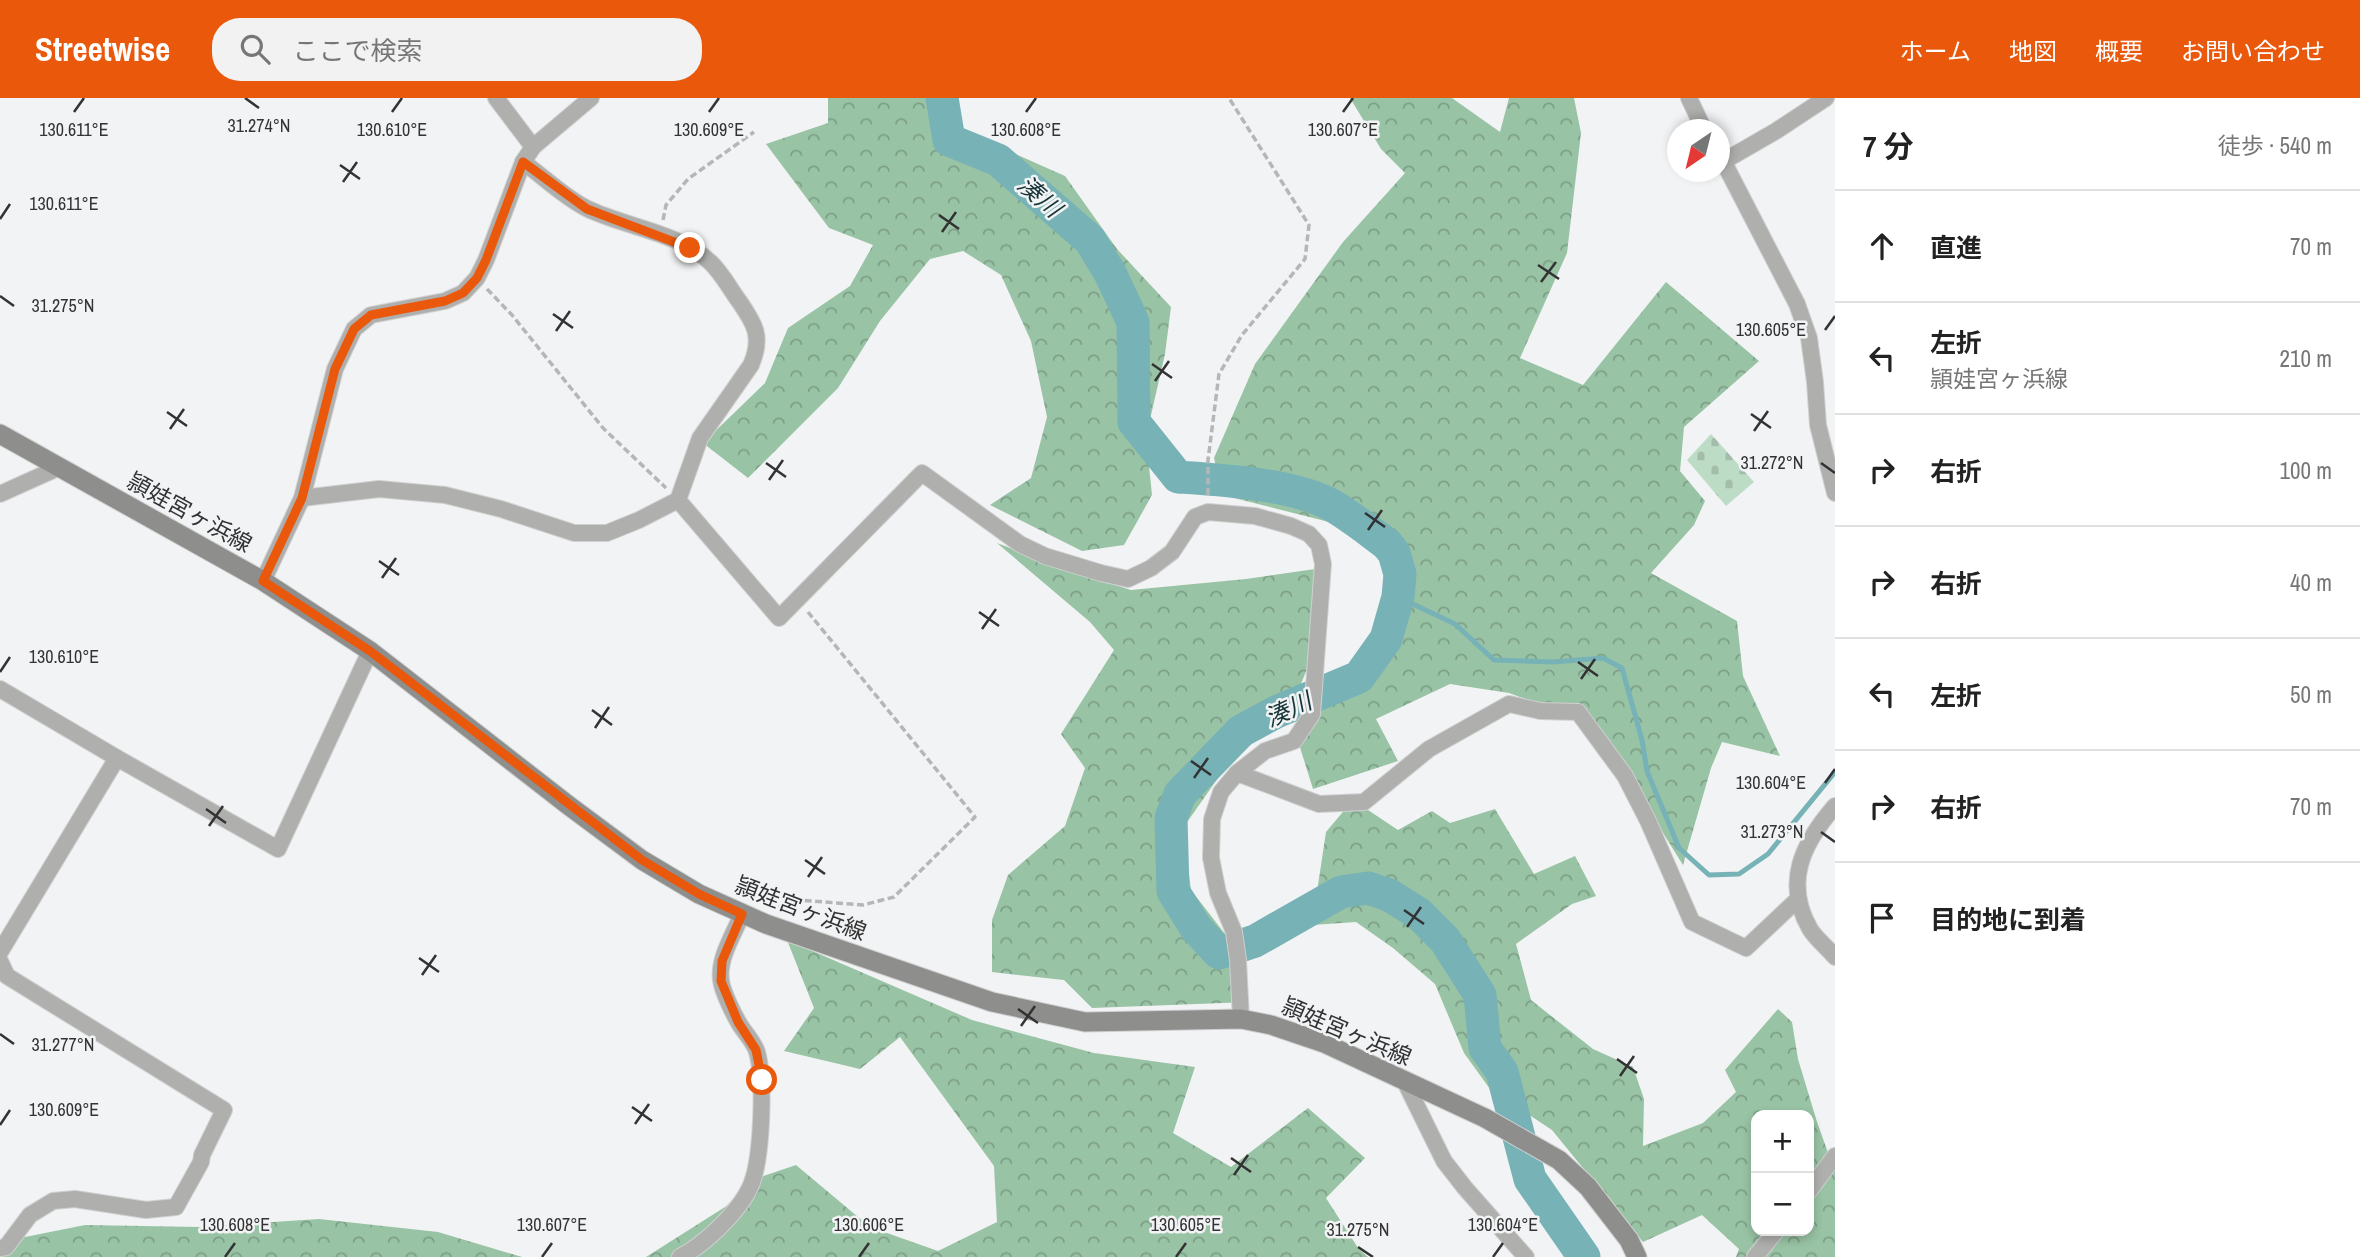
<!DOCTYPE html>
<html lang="ja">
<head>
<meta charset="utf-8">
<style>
  :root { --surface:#fff; --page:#f2f2f2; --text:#222; --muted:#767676; --line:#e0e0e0; --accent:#ea580c }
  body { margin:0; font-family:"Archivo Narrow","Noto Sans JP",sans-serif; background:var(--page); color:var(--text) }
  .controls { position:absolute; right:21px; bottom:21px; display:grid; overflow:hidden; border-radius:14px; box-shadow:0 4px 10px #0003 }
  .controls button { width:63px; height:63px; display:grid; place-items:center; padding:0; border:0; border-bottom:2px solid var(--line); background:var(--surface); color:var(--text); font:35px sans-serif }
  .compass { position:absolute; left:1667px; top:21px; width:63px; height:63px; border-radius:50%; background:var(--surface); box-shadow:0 4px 10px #0003; rotate:215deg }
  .stop { position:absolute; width:21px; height:21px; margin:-16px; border:5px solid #ea580c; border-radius:50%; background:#fff }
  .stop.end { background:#ea580c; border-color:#fff; box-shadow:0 2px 7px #0008 }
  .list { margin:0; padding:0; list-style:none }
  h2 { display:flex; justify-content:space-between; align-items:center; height:91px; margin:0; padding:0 28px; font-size:30px }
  h2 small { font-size:23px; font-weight:400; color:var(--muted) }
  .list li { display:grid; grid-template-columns:46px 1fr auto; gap:21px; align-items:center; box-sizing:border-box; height:112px; padding:0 28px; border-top:2px solid var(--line) }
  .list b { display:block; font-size:26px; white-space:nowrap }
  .list p { margin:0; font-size:23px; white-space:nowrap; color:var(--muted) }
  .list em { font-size:23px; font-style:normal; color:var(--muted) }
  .icon { flex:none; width:38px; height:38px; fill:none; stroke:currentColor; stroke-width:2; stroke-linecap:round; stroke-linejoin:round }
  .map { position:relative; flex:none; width:1835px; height:1159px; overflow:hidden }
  header { display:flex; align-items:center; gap:42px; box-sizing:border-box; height:98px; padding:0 35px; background:var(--accent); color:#fff }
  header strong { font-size:33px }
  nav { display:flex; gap:38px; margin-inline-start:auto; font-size:24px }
  .search { width:490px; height:63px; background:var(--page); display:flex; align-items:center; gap:18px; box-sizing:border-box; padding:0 24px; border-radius:28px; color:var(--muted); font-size:26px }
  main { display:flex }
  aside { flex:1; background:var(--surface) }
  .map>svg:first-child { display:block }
  .forest { fill:url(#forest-crowns); fill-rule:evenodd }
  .cemetery { fill:url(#cemetery-stones) }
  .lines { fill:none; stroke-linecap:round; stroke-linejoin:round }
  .stream { stroke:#77b2b7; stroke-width:5 }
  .river { stroke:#77b2b7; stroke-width:33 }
  .minor-casing { stroke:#d0d0d1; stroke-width:18 }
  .secondary-casing { stroke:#d0d0d1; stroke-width:21 }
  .path { stroke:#b5b6b7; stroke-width:3.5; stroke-dasharray:7 3.5; stroke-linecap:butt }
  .minor { stroke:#afafae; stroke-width:16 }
  .secondary { stroke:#8e8e8d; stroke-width:19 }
  .route { stroke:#ea580c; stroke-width:9 }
  .ticks { fill:none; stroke:#333334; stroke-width:2.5 }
  .labels { text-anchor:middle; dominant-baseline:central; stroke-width:5; stroke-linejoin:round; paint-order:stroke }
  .street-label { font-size:23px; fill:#333334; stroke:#f2f3f4 }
  .water-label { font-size:24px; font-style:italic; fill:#163437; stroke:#f2f3f4 }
  .ticks-label { font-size:18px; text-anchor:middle; fill:#333334; stroke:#f2f3f4; stroke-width:5; stroke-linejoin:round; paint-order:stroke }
</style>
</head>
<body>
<header>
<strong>Streetwise</strong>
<div class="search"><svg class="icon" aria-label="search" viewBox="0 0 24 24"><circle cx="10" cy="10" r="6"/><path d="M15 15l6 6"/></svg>ここで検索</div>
<nav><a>ホーム</a><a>地図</a><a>概要</a><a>お問い合わせ</a></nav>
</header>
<main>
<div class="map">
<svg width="1835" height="1159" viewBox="0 0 1835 1159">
  <defs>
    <pattern id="forest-crowns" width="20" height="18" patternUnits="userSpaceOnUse" patternTransform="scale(1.75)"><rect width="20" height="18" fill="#99c3a5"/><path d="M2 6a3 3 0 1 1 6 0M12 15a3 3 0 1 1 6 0" fill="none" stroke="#7d9f87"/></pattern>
    <pattern id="cemetery-stones" width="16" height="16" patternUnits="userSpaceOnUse" patternTransform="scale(1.75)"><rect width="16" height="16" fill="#bddcc6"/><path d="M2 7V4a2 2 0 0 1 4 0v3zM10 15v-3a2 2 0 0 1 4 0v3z" fill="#a3bdab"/></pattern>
  </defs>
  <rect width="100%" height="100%" fill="#f2f3f4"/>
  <!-- forest -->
  <g class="forest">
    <path d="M828 0H956L952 28 1065 78 1117 151 1171 209 1165 256 1146 339 1152 397 1124 447 1082 453 990 407 1031 380 1047 319 1031 243 1001 177 963 153 930 161 880 223 838 290 748 380 703 345 765 285 788 230 850 188 873 147 829 130 766 46 828 25Z"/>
    <path d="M1350 0H1452L1500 34 1509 0H1574L1581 35 1567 155 1520 260 1583 287 1666 184 1759 263 1684 329 1680 373 1705 403 1694 427 1651 475 1737 523 1743 578 1780 658 1722 644 1711 670 1683 767 1595 626 1509 595 1450 586 1376 621 1398 663 1313 691 1298 643 1371 535 1399 478 1337 426 1222 397 1214 360 1255 266 1343 144 1405 75 1381 51Z"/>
    <path d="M997 445 1054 467 1131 492 1246 481 1315 471 1311 562 1289 614 1227 667 1183 730 1191 792 1232 845 1249 904 1092 910 1064 882 992 874V822L1008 777 1065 728 1085 670 1061 636 1114 552 1090 524Z"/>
    <path d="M1353 702 1398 732 1432 713 1450 725 1495 711 1534 776 1575 758 1596 798 1572 806 1516 846 1531 902 1593 951 1633 969 1644 1001 1643 1048 1703 1025 1736 994 1725 972 1778 911 1792 924 1798 961 1817 1024 1831 1063 1835 1069V1159H1736L1739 1151 1702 1117 1643 1144 1552 1032 1490 991 1464 955 1435 886 1393 850 1356 824 1312 827 1326 734ZM1756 1017H1809V1133H1756Z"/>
    <path d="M787 842 972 922 1094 955 1195 969 1173 1035 1231 1069 1308 1010 1365 1060 1326 1100 1358 1150 1368 1159H646L725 1109 755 1081 796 1067 870 1129 938 1153 997 1124 994 1068 900 939 860 971 784 953 814 910Z"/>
    <path d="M319 1121 438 1134 522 1159H0V1144L85 1127 200 1129Z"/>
  </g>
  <!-- cemetery -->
  <path class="cemetery" d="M1711 336 1754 384 1726 408 1687 362Z"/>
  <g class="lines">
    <!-- stream -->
    <path class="stream" d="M1398 499 1455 526 1494 562 1553 564 1603 560 1622 570 1642 642 1647 673 1679 750 1709 777 1739 776 1768 756 1835 674"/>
    <!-- river -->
    <path class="river" d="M942 0 949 42 998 62 1090 142 1110 175 1133 224 1134 324 1178 379C1222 382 1295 386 1333 408 1352 419 1369 433 1387 446L1394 455 1400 476 1398 499 1386 541 1359 579 1276 614 1241 633 1180 696 1171 720 1173 793 1196 830 1219 855 1255 843 1341 794 1368 790 1389 797 1418 815 1445 842 1480 897 1485 950 1502 974 1530 1081 1584 1159"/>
    <!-- minor casing -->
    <g class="minor-casing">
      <g id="minor">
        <path d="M496 0 533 49"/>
        <path d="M1689 0 1704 32"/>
        <path d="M1720 57 1797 206 1809 240 1815 284 1818 327 1835 395"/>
        <path d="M1724 63 1776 33 1826 0"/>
        <path d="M0 396 60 369"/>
        <path d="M302 400 379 391 445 397 501 411 574 435H607L639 422 678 402 700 340 751 267C763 239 755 226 739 203 730 191 722 175 710 164 680 135 626 129 588 111 565 100 544 79 523 64"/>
        <path d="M678 402 779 520 922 375 1020 446 1045 458 1101 475 1128 481 1151 470 1172 454 1195 419 1208 414 1255 418 1291 428 1309 436 1319 447 1323 466 1312 616 1294 643 1265 653 1237 675"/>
        <path d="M263 483 302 400 335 271 354 231 371 217 445 203 463 195 477 180 486 162 523 64 533 49 591 0"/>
        <path d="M0 591 117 660 278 751 370 553"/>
        <path d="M1835 708C1803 745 1783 784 1810 831 1816 841 1827 849 1835 859"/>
        <path d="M0 854 117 660"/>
        <path d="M0 863 7 878 224 1012 202 1057 201 1064 176 1109 146 1112 75 1101 53 1103 30 1117 6 1149 0 1150"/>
        <path d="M1241 921 1238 862 1234 834 1218 795 1211 760 1212 721 1221 694 1237 675 1319 706 1364 704 1429 651 1509 606 1540 613 1578 614 1625 678 1648 723 1692 824 1746 850 1797 802"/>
        <path d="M1405 984 1444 1063 1465 1090 1526 1159"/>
        <path d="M1809 1093 1835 1058"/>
        <path d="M680 1159C704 1147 740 1113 751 1087 762 1060 765 982 757 954 754 944 745 935 740 927 734 917 722 893 721 882 718 860 734 836 742 816"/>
        <path d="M1755 1159 1776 1133"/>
      </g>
    </g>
    <!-- secondary casing -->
    <g class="secondary-casing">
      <path id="secondary" d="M0 336 263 483 370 553 568 707 642 762 699 796 766 826 992 904 1085 924 1241 921 1271 927 1324 945 1485 1020 1559 1062 1588 1089 1629 1142 1637 1159"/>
    </g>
    <!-- path -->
    <g class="path">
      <path d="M663 122 666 107 688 81 754 34"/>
      <path d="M487 191 512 217 603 330 666 390"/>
      <path d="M1208 397V362L1219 276 1242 237 1305 161 1309 127 1229 0"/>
      <path d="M778 811 786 801 863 807 894 799 975 719 808 514"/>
    </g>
    <!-- minor -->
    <use href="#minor" class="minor"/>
    <!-- secondary -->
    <use href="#secondary" class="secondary"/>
  </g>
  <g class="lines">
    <!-- route -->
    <path class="route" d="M690 150 587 111 523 64 486 162 477 180 463 195 445 203 371 217 354 231 335 271 302 400 263 483 370 553 642 762 699 796 742 816 722 863 721 883 738 924 756 952 762 982"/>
  </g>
  <!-- ticks -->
  <path class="ticks" d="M245 0 259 10M74 14 84 0M392 14 402 0M709 14 719 0M1026 14 1036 0M1343 14 1353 0M340 67 360 81M343 84 357 64M939 117 959 131M0 121 10 106M942 134 956 114M1538 167 1559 181M1541 184 1556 164M0 198 14 208M553 216 573 230M1825 232 1835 218M556 233 570 213M1152 266 1172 280M1155 283 1169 263M167 314 187 328M1751 316 1771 330M170 331 184 311M1754 333 1768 313M766 365 786 379M1821 365 1835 375M769 382 783 362M1365 415 1385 429M1368 432 1382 412M379 463 399 477M382 480 396 460M979 514 999 528M982 531 996 511M1578 564 1598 578M0 574 10 559M1581 581 1595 561M592 612 612 627M595 630 609 609M1191 663 1211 677M1194 680 1208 660M1825 685 1835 671M206 711 226 725M209 728 223 708M1821 734 1835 744M805 762 825 776M808 779 822 759M1404 812 1424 826M1407 829 1421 809M419 860 439 874M422 877 436 857M1018 911 1038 925M1021 928 1035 908M0 936 14 946M1617 961 1637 975M1620 978 1634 958M632 1009 652 1023M635 1026 649 1006M0 1027 10 1012M1231 1060 1251 1074M1234 1077 1248 1057M1358 1149 1373 1159M225 1159 235 1145M542 1159 552 1145M859 1159 869 1145M1176 1159 1186 1145M1493 1159 1503 1145"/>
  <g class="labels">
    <!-- street labels -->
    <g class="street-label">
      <text transform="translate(190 414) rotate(29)">頴娃宮ヶ浜線</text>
      <text transform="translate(801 810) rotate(21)">頴娃宮ヶ浜線</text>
      <text transform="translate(1347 933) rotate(23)">頴娃宮ヶ浜線</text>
    </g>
    <!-- water labels -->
    <g class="water-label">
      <text transform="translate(1040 98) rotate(41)">湊川</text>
      <text transform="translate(1288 611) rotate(-25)">湊川</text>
    </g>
  </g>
  <g class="ticks-label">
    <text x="259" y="34">31.274°N</text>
    <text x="74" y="38">130.611°E</text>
    <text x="392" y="38">130.610°E</text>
    <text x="709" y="38">130.609°E</text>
    <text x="1026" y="38">130.608°E</text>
    <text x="1343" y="38">130.607°E</text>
    <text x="64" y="112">130.611°E</text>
    <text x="63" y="214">31.275°N</text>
    <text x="1771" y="238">130.605°E</text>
    <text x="1772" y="371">31.272°N</text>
    <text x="64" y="565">130.610°E</text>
    <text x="1771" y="691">130.604°E</text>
    <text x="1772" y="740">31.273°N</text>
    <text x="63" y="953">31.277°N</text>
    <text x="64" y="1018">130.609°E</text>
    <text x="235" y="1133">130.608°E</text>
    <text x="552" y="1133">130.607°E</text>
    <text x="869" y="1133">130.606°E</text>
    <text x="1186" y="1133">130.605°E</text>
    <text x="1503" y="1133">130.604°E</text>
    <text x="1358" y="1138">31.275°N</text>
  </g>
</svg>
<div class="controls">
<button>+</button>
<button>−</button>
</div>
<svg class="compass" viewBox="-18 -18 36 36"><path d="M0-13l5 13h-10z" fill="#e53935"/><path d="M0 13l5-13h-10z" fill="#767676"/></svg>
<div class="stop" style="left:762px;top:982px"></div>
<div class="stop end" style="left:690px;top:150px"></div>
</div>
<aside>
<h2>7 分<small>徒歩 · 540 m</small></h2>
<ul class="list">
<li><svg class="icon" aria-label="ahead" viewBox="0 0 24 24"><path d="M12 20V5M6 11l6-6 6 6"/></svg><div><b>直進</b></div><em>70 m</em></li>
<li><svg class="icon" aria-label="left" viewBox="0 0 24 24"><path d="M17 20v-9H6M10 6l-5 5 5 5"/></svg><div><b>左折</b><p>頴娃宮ヶ浜線</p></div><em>210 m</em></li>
<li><svg class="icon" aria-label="right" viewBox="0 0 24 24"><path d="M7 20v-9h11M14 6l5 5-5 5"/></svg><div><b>右折</b></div><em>100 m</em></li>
<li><svg class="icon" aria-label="right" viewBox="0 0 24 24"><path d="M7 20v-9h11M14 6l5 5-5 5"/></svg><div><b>右折</b></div><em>40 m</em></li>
<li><svg class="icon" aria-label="left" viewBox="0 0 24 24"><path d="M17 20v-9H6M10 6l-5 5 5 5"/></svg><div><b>左折</b></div><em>50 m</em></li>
<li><svg class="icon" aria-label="right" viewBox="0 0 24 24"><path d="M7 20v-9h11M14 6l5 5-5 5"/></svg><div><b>右折</b></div><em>70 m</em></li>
<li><svg class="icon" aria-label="arrive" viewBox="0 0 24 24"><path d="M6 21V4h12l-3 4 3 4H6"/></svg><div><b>目的地に到着</b></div></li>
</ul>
</aside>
</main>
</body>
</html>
